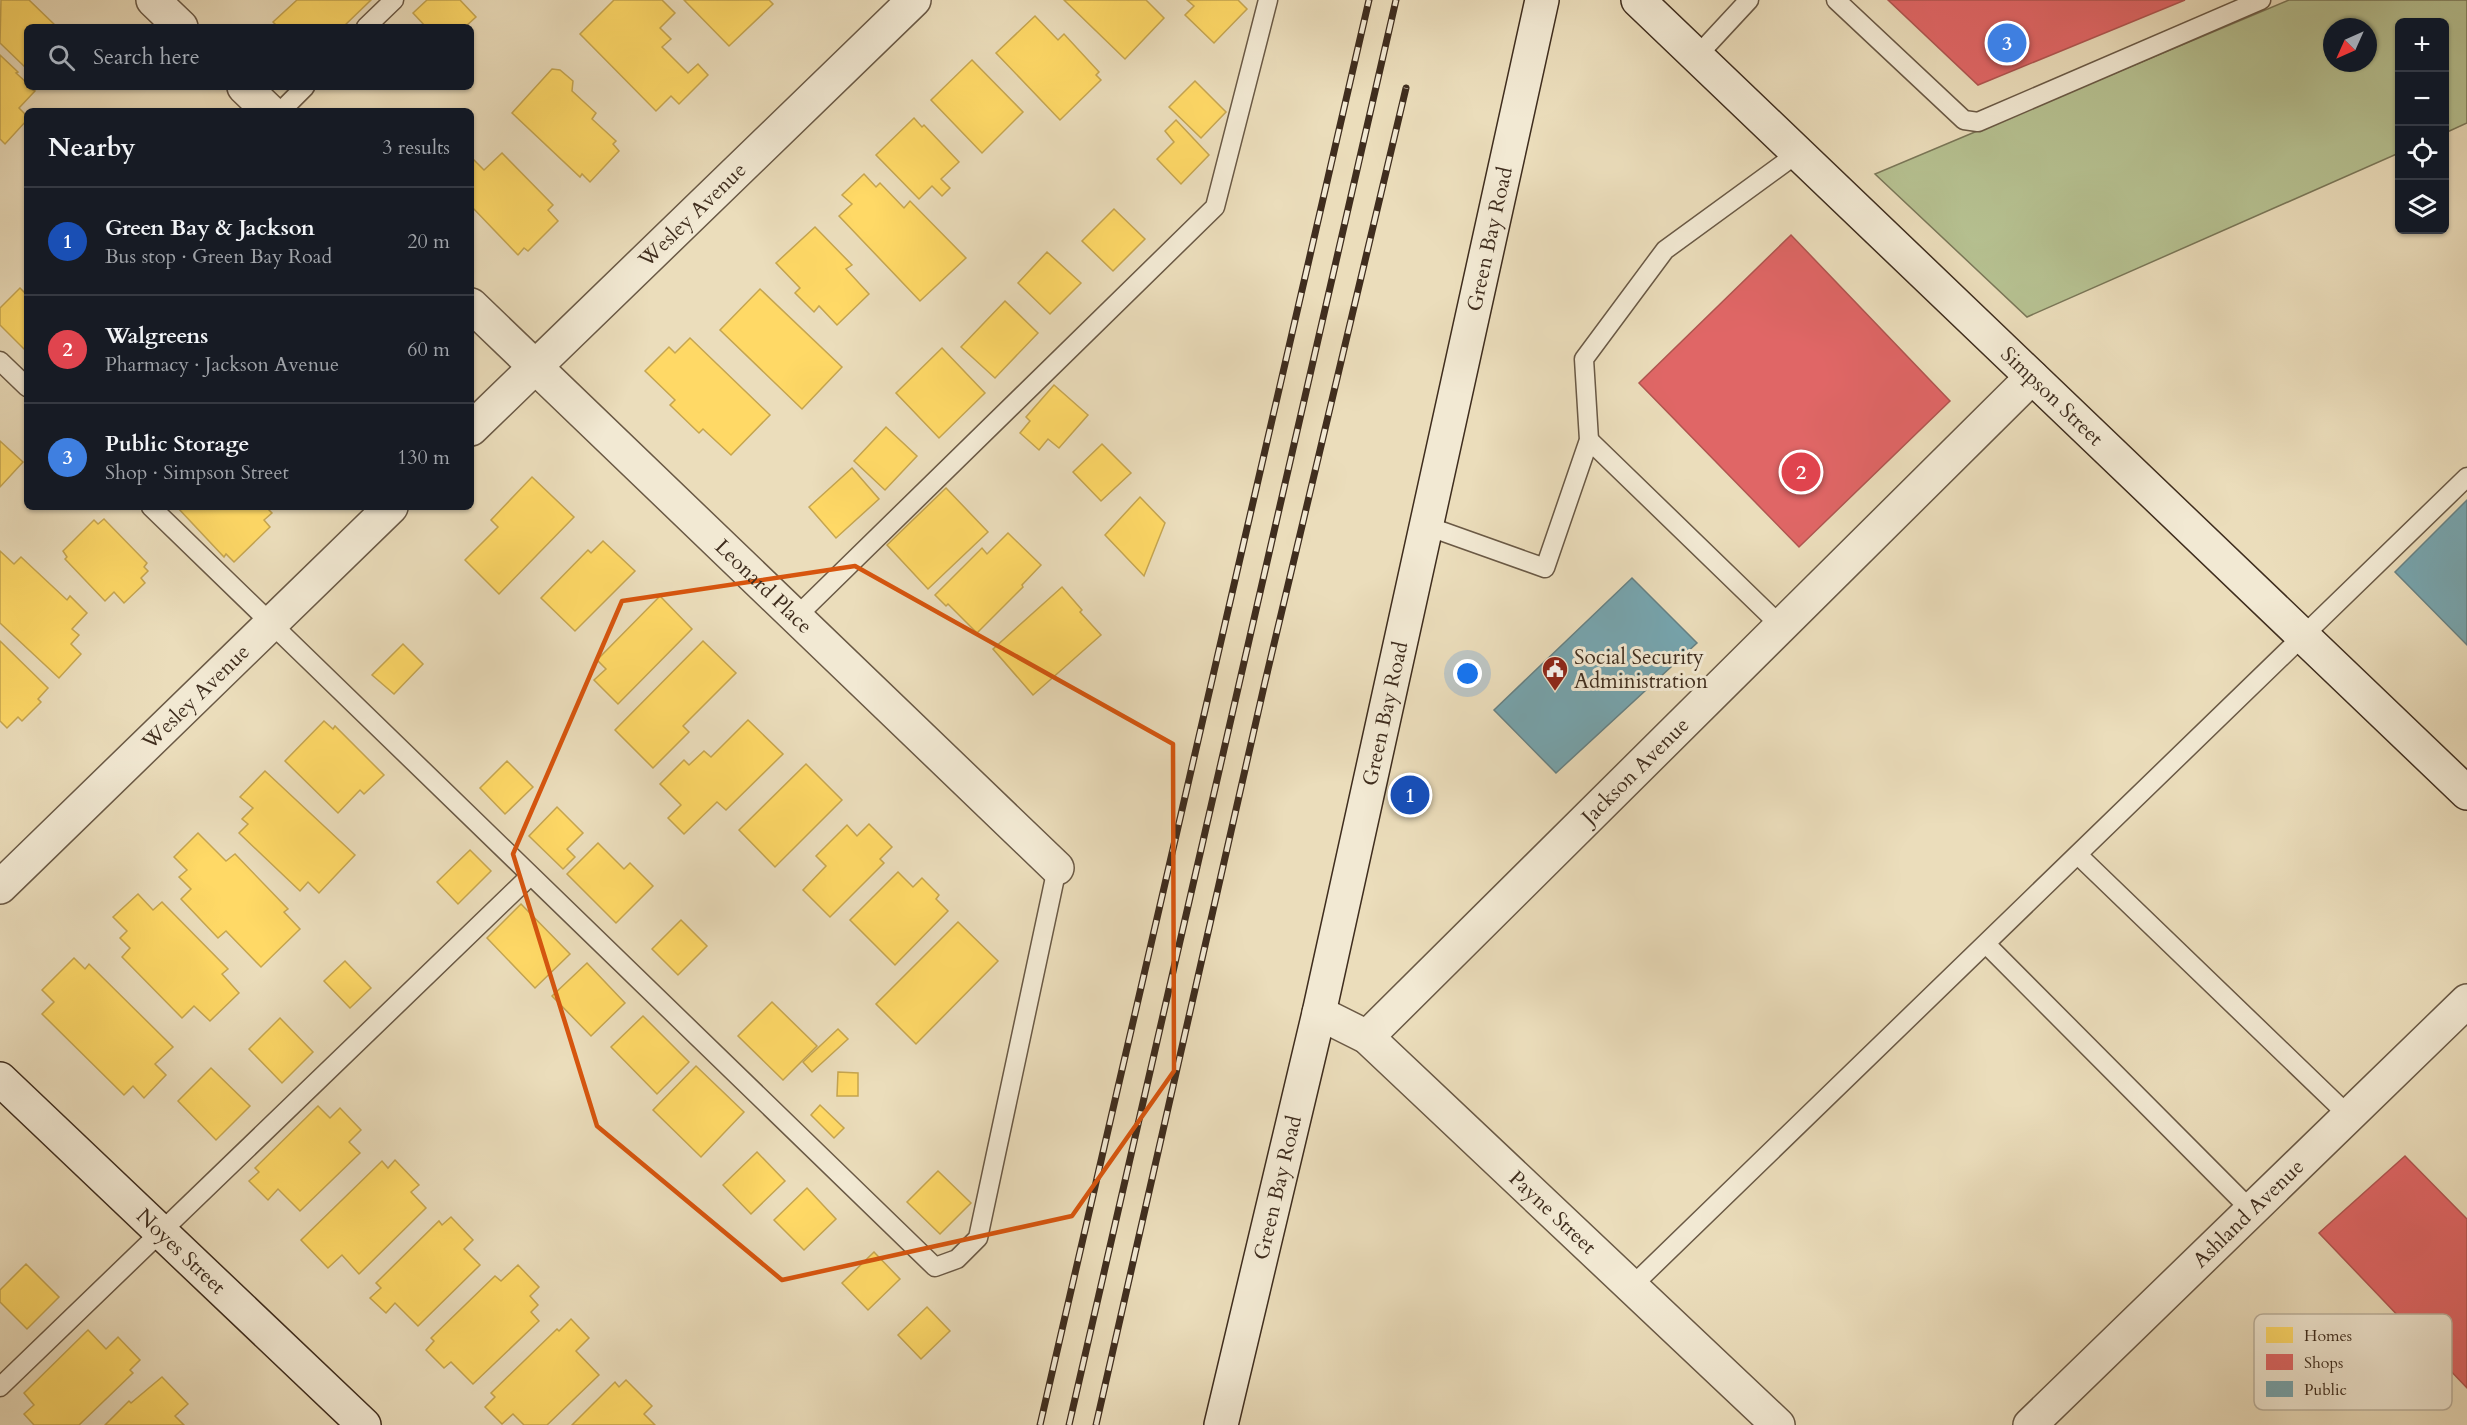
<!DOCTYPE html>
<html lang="en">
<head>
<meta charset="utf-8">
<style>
  :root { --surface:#171b24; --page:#242831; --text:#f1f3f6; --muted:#9ea1a6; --line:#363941; --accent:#0f766e }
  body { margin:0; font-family:Cardo,serif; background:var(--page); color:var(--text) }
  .controls { position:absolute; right:18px; top:18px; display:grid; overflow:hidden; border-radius:9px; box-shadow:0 2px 4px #0004 }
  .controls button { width:54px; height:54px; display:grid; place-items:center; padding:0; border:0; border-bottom:2px solid var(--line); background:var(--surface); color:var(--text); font:30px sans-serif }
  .compass { position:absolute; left:2323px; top:18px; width:54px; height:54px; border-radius:50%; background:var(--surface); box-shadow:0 2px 4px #0004; rotate:225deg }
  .you { position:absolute; left:1468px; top:674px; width:21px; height:21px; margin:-15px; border:4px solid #fff; border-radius:50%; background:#1a73e8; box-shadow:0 0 0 9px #1a73e833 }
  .badge { display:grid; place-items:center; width:39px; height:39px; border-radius:50%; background:var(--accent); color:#fff; font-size:20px; font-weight:700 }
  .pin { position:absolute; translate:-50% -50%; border:3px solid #fff; box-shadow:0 2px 6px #0006 }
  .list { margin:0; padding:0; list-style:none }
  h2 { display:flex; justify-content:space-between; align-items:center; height:78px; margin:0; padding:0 24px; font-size:26px }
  h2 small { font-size:20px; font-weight:400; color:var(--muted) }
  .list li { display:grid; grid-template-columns:39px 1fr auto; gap:18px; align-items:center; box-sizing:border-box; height:108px; padding:0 24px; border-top:2px solid var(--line) }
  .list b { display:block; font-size:22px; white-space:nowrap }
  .list p { margin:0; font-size:20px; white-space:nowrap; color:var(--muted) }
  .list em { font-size:20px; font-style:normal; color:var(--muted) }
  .icon { flex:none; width:33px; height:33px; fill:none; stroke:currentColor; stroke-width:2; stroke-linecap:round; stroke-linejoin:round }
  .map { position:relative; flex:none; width:2467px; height:1425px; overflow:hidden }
  .search { position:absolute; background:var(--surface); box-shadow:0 2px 4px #0004; left:24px; top:24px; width:450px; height:66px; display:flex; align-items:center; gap:15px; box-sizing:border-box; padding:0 21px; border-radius:9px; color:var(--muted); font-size:22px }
  .panel { position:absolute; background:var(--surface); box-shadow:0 2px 4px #0004; left:24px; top:108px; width:450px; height:402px; border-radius:9px }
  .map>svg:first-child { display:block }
  .green { fill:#b6c191; stroke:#7a7758; stroke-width:1.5; fill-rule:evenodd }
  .homes { fill:#ffd966; stroke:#c5a550; stroke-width:1.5 }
  .shops { fill:#e06666; stroke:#b05550; stroke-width:1.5 }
  .public { fill:#76a5af; stroke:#668184; stroke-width:1.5 }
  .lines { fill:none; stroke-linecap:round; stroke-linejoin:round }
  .lane-casing { stroke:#6a5945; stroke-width:21 }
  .street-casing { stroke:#6a5945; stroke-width:36 }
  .secondary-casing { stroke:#3f2d1e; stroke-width:36 }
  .lane { stroke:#f2e9d3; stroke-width:18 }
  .street { stroke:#f2e9d3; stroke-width:33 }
  .secondary { stroke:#f2e9d3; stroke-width:33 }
  .rail-casing { stroke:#3f2d1e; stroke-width:7 }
  .rail { stroke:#f2e9d3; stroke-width:4.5; stroke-dasharray:14; stroke-linecap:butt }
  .marked { fill:none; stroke:#d7550e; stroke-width:4.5; stroke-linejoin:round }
  .labels { text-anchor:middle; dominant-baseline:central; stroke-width:6; stroke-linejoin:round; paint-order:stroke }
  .street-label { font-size:21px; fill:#3f2d1e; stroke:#f2e9d3 }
  .poi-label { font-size:21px; fill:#3f2d1e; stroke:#f2e9d3; text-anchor:start }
  .key { fill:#f2e9d3; stroke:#bcb19d; stroke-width:1.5 }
  .key-label { font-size:16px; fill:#3f2d1e }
</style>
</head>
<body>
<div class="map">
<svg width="2467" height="1425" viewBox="0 0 2467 1425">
  <rect width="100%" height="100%" fill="#ebddbb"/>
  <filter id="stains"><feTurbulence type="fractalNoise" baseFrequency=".00333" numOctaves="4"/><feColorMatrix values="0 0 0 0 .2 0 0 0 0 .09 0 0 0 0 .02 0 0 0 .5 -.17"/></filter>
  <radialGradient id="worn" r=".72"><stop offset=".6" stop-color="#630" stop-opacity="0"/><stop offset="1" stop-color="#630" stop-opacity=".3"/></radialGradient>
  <!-- green -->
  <path class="green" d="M2289 0H2467V123L2445 133 2444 22H2400L2399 153 2027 317 1875 174ZM2332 27H2368V63H2332Z"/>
  <!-- homes -->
  <g class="homes">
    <path d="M1 0H29L57 27H27V69L0 43Z"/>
    <path d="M297 0H371L343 27H278L273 22Z"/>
    <path d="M427 0H460L476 17 465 27H426L413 13Z"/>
    <path d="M614 0H662L675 13 660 28 671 39 662 47 688 73 698 64 708 75 679 104 671 96 656 111 580 34Z"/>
    <path d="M684 0H769L773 4 729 46Z"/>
    <path d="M1064 0H1146L1164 18 1125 59Z"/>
    <path d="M1187 0H1238L1247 9 1214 43 1185 15 1194 6Z"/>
    <path d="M1035 16 1058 40 1064 34 1099 72 1096 75 1101 80 1060 120 996 53Z"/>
    <path d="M0 55 18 72 16 73 27 83V87L35 91 19 108 27 116V120L5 144 0 139Z"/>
    <path d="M972 60 1023 112 982 153 931 100Z"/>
    <path d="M552 69 560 70 573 81 572 91 596 113 592 119 616 141 613 144 619 151 590 182 582 174 580 177 512 113Z"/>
    <path d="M1195 81 1226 112 1201 138 1169 107Z"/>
    <path d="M914 118 922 127 924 125 959 162 941 179 950 188 942 196 932 186 919 199 876 155Z"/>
    <path d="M1176 120 1209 155 1181 184 1157 159 1174 142 1165 131Z"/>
    <path d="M502 153 553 205 548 210 558 221 528 251 524 248 518 255 471 206V157L484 170Z"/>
    <path d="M864 174 876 187 880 183 904 208 910 201 966 258 920 301 839 216 852 204 842 195Z"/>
    <path d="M1114 209 1145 239 1113 271 1082 241Z"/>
    <path d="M815 227 852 265 846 269 869 294 837 325 819 306 814 312 795 293 800 288 776 263Z"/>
    <path d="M1047 252 1081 283 1050 314 1018 283Z"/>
    <path d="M20 288 27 295V346L24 349 0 325V308Z"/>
    <path d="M760 289 842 367 802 409 720 330Z"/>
    <path d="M1005 301 1038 333 995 378 961 347Z"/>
    <path d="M690 338 770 415 731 455 703 429 699 433 670 405 675 400 645 371 669 347 675 353Z"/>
    <path d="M942 348 985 393 939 438 896 393Z"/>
    <path d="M1054 385 1088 415 1059 448 1048 439 1039 450 1020 433 1030 421 1026 417Z"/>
    <path d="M886 427 917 456 885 490 854 461Z"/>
    <path d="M0 441 23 462 0 487Z"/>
    <path d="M1102 444 1131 473 1101 501 1073 472Z"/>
    <path d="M852 468 879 499 836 538 809 507Z"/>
    <path d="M532 477 574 517 499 594 465 560 498 527 491 520Z"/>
    <path d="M946 488 988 532 928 589 887 545Z"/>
    <path d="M1140 497 1165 523 1144 576 1105 535Z"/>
    <path d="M177 507H266L272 513 264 520 270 527 234 562 226 554 224 557Z"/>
    <path d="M104 519 147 563 144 567 148 571 141 578 145 583 124 603 114 592 105 601 65 559 67 557 63 551 94 520 98 524Z"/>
    <path d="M1008 533 1041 565 1022 585 1023 587 977 633 948 604 946 606 935 595 982 548 987 554Z"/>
    <path d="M603 541 635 571 575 631 541 598 588 550 591 553Z"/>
    <path d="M0 551 14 564 21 557 67 600 70 596 87 613 72 629 79 635 71 644 81 654 59 678 0 623Z"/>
    <path d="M1062 587 1082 610 1080 612 1101 635 1033 695 993 649Z"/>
    <path d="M660 596 692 629 618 704 594 680 606 669 597 660Z"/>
    <path d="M0 641 48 688 38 699 41 702 22 721 18 717 7 728 0 721Z"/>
    <path d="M703 641 736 673 683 726 689 732 653 768 615 730Z"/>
    <path d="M403 644 423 664 394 694 372 675Z"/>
    <path d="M748 720 783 754 726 810 717 802 684 834 668 818 681 805 660 784 684 760 689 765 704 751 711 757Z"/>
    <path d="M324 721 333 729 335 726 384 775 364 794 360 790 338 813 285 761Z"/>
    <path d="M507 761 533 787 505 814 480 788Z"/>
    <path d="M806 764 842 800 775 867 739 830Z"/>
    <path d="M265 771 355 855 319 893 308 882 300 891 239 833 248 824 242 819 253 808 240 797Z"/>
    <path d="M557 807 583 833 567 849 575 857 563 869 529 836Z"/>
    <path d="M869 824 892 847 880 859 884 863 830 917 803 890 826 866 816 856 847 825 857 836Z"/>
    <path d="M198 833 226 861 235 854 288 909 284 912 300 929 261 967 226 931 218 938 181 899 191 889 179 877 187 870 174 857Z"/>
    <path d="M598 843 624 869 630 863 653 886 616 923 567 874Z"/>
    <path d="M470 850 491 871 458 904 437 882Z"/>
    <path d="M898 872 913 887 922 878 939 895 936 899 948 911 895 965 850 920Z"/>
    <path d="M138 894 153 910 162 902 228 969 222 974 239 993 210 1021 194 1006 182 1018 122 957 130 948 120 938 127 931 113 917Z"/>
    <path d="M521 904 570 954 535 988 487 938Z"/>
    <path d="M681 920 707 946 678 975 652 949Z"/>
    <path d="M958 922 998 961 916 1044 876 1004Z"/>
    <path d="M74 958 85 969 89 964 173 1047 155 1064 166 1075 144 1098 133 1086 124 1095 42 1014 54 1002 42 990Z"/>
    <path d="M345 961 371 988 350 1008 324 981Z"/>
    <path d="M587 963 625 1003 591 1036 552 996Z"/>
    <path d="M772 1002 817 1046 783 1080 738 1036Z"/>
    <path d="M643 1016 689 1062 657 1094 611 1047Z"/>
    <path d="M280 1018 313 1052 282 1083 249 1049Z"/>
    <path d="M838 1029 848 1039 812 1072 803 1062Z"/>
    <path d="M696 1066 744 1112 701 1157 653 1110Z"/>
    <path d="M211 1068 250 1106 216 1140 178 1101Z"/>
    <path d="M838 1072 858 1073V1096H837Z"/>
    <path d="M820 1105 844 1128 834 1138 811 1115Z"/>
    <path d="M318 1106 330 1118 340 1108 361 1130 349 1142 360 1153 300 1211 278 1189 268 1200 249 1181 259 1172 255 1168Z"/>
    <path d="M757 1152 785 1181 751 1214 723 1185Z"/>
    <path d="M395 1160 419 1185 411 1192 426 1208 359 1274 342 1255 328 1268 301 1240 382 1161 388 1168Z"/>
    <path d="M938 1171 971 1203 940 1234 907 1202Z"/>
    <path d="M807 1188 836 1219 804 1250 774 1220Z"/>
    <path d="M451 1217 473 1240 464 1249 480 1265 418 1326 395 1303 386 1313 370 1298 381 1288 376 1283 439 1221 442 1225Z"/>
    <path d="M874 1252 900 1279 868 1310 842 1283Z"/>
    <path d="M26 1264 59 1297 27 1329 0 1302V1290Z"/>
    <path d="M518 1265 539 1287 530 1296 538 1305 531 1312 539 1321 473 1384 451 1362 444 1368 426 1350 434 1341 431 1338 495 1276 501 1281Z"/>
    <path d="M927 1307 950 1331 921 1359 898 1335Z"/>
    <path d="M571 1319 589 1338 576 1351 599 1375 547 1425H524L513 1414 502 1424 485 1407 495 1397 491 1393 557 1329 559 1331Z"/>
    <path d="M88 1330 106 1349 118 1337 140 1360 130 1370 133 1373 79 1425H34L24 1414 34 1405 24 1393Z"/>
    <path d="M162 1377 188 1404 175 1416 184 1425H105L129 1401 131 1403Z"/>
    <path d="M626 1380 652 1406 644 1414 655 1425H572L615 1382 619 1387Z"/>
  </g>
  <!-- shops -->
  <g class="shops">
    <path d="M1888 0H2185L1978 85Z"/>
    <path d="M1791 235 1950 401 1799 547 1639 383Z"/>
    <path d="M2405 1156 2467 1219V1388L2319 1233Z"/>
  </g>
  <!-- public -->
  <g class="public">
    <path d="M2467 500V645L2395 572Z"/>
    <path d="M1632 578 1697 643 1556 773 1494 710Z"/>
  </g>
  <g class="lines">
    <!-- lane casing -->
    <g class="lane-casing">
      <g id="lane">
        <path d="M1836 0 1964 120 1978 122 2261 0"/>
        <path d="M366 27 394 0"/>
        <path d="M1697 56 1749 0"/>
        <path d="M281 111 305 87"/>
        <path d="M0 361 27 387"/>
        <path d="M1589 440 1781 626"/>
        <path d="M151 507 935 1267 957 1259 978 1238 1057 868"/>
        <path d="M1427 526 1545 568 1589 440 1584 359 1665 250 1798 153"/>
        <path d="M796 617 1215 207 1268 0"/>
        <path d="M2078 855 2349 1116"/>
        <path d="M1986 944 2252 1211"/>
        <path d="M1631 1287 2467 477"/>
        <path d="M0 1387 530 876"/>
      </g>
    </g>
    <!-- street casing -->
    <g class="street-casing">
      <g id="street">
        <path d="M153 0 181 27"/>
        <path d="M244 87 269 111"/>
        <path id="s1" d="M471 305 1057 868"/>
        <path id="s2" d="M471 429 914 0"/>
        <path id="s3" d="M0 887 391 507"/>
        <path id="s4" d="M1319 1013 1367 1037 1778 1425"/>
        <path id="s5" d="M1367 1037 2032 377"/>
        <path id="s6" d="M2030 1425 2467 1001"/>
      </g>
    </g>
    <!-- secondary casing -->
    <g class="secondary-casing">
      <g id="secondary">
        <path id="s7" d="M1638 0 2467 793"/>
        <path id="s8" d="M0 1079 364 1425"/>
        <path id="s9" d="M1221 1425 1319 1013 1542 0"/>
      </g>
    </g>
    <!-- lane -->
    <use href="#lane" class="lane"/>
    <!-- street -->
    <use href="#street" class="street"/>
    <!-- secondary -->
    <use href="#secondary" class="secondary"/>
    <!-- rail casing -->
    <g class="rail-casing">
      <g id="rail">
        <path d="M1040 1425 1369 0"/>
        <path d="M1069 1425 1396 0"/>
        <path d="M1096 1425 1265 682 1406 88"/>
      </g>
    </g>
    <!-- rail -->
    <use href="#rail" class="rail"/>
  </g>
  <!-- marked area -->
  <path class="marked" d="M855 566 1173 744 1174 1071 1072 1216 782 1280 597 1126 513 854 622 601Z"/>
  <!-- icons -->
  <defs>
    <g id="civic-pin" transform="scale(1.35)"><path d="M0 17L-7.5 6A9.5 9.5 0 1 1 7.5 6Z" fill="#8f2418" stroke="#f2e9d3"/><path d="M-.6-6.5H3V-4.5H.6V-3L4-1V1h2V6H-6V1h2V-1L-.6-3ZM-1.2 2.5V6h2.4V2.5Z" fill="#fff"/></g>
  </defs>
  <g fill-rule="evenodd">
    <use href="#civic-pin" x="1555" y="669"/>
  </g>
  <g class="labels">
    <!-- street labels -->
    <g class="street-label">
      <text stroke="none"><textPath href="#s2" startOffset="308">Wesley Avenue</textPath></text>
      <text stroke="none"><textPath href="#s9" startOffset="1216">Green Bay Road</textPath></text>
      <text stroke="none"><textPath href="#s7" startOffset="573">Simpson Street</textPath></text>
      <text stroke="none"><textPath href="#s1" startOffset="406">Leonard Place</textPath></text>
      <text stroke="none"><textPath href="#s3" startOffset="273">Wesley Avenue</textPath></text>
      <text stroke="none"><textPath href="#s9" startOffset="730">Green Bay Road</textPath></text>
      <text stroke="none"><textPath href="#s5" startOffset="378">Jackson Avenue</textPath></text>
      <text stroke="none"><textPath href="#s9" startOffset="244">Green Bay Road</textPath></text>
      <text stroke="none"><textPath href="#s4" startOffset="309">Payne Street</textPath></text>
      <text stroke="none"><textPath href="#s6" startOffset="304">Ashland Avenue</textPath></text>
      <text stroke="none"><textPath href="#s8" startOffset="250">Noyes Street</textPath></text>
    </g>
    <!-- poi labels -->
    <g class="poi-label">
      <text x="1574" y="657">Social Security<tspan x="1574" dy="24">Administration</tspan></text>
    </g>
  </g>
  <!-- legend -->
  <rect x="2254" y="1314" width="198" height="96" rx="9" class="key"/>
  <rect x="2266" y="1327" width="27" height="16" fill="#ffd966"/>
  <rect x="2266" y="1354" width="27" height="16" fill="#e06666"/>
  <rect x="2266" y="1381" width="27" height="16" fill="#76a5af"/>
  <g class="key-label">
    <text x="2304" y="1341">Homes</text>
    <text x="2304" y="1368">Shops</text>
    <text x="2304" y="1395">Public</text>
  </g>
  <rect width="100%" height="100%" filter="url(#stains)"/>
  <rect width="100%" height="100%" fill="url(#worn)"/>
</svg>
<div class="controls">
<button>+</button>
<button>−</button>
<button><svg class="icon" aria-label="locate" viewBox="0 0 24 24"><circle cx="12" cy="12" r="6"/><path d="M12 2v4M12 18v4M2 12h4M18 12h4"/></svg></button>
<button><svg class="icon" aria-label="layers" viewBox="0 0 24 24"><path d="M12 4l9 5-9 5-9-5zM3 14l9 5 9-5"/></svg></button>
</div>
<svg class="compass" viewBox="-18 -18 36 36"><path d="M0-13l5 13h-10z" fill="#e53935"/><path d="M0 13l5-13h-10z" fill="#9ea1a6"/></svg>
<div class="you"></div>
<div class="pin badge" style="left:1410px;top:795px;background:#1a4fb4">1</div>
<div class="pin badge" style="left:1801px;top:472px;background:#e0444e">2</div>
<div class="pin badge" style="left:2007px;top:43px;background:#3f7fe0">3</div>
<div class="search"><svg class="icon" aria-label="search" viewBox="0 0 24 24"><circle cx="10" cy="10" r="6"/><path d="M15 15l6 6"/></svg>Search here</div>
<section class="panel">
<h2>Nearby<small>3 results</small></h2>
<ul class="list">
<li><span class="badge" style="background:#1a4fb4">1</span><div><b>Green Bay &amp; Jackson</b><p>Bus stop · Green Bay Road</p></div><em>20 m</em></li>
<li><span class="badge" style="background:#e0444e">2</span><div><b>Walgreens</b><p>Pharmacy · Jackson Avenue</p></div><em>60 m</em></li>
<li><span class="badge" style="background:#3f7fe0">3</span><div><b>Public Storage</b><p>Shop · Simpson Street</p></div><em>130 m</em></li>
</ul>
</section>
</div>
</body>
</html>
